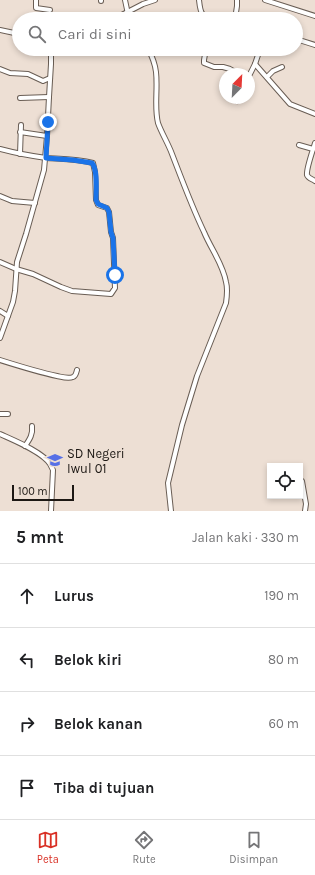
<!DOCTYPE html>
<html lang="id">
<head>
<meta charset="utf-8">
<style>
  :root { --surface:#fff; --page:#f6f6f6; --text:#202124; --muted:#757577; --line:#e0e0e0; --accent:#d93025 }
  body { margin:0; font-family:Karla,sans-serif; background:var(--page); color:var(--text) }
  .controls { position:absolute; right:12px; bottom:12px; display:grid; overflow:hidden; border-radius:0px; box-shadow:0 2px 6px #0003 }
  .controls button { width:36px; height:36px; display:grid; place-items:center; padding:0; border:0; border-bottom:1px solid var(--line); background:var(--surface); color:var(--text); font:20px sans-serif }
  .compass { position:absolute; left:219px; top:68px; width:36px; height:36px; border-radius:50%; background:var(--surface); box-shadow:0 2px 6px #0003; rotate:24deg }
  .scale { position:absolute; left:12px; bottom:10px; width:62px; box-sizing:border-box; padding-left:4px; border:2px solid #1d1814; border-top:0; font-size:11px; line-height:14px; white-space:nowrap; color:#1d1814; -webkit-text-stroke:3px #eddfd4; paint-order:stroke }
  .stop { position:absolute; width:12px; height:12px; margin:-9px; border:3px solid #1a73e8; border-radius:50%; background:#fff }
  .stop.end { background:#1a73e8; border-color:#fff; box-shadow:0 1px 4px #0008 }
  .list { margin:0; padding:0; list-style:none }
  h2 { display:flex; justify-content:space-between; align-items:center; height:52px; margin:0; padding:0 16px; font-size:17px }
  h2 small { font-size:13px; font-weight:400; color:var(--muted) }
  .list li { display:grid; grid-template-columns:26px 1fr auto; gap:12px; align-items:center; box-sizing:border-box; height:64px; padding:0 16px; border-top:1px solid var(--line) }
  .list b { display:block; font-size:15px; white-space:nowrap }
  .list em { font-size:13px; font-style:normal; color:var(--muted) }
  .icon { flex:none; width:22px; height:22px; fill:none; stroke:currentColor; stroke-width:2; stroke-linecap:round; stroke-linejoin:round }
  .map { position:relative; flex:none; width:315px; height:511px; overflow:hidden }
  .search { position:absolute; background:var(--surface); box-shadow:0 2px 6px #0003; left:12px; right:12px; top:12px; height:44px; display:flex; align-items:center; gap:10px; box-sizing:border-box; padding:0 14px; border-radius:22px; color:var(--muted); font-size:15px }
  .sheet { height:308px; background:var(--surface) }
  nav { display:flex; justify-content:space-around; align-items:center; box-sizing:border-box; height:56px; border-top:1px solid var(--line); background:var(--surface); font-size:11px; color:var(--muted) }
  nav a { display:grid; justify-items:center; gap:2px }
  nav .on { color:var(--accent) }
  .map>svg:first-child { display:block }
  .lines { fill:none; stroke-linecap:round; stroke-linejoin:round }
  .minor-casing { stroke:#695d54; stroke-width:6 }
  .minor { stroke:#fff; stroke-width:4 }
  .route { stroke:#1a73e8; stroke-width:5 }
  .labels { text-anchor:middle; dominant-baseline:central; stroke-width:3.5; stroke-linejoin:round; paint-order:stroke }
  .poi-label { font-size:13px; fill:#1d1814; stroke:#eddfd4; text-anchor:start }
</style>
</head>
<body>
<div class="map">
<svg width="315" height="511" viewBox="0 0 315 511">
  <rect width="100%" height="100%" fill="#eddfd4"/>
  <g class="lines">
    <!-- minor casing -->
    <g class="minor-casing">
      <g id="minor">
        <path d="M36 0V8L50 10"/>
        <path d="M101 0V1"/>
        <path d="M125 0 129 19"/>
        <path d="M199 0C201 19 203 15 218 17 222 17 225 18 228 19"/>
        <path d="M265 0 315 16"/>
        <path d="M114 19 143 4 155 0"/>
        <path d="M235 19 237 6V0"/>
        <path d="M0 30 19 34"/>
        <path d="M296 39 315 45"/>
        <path d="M148 49C152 56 155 64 156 72 158 89 154 107 158 123 162 134 168 143 172 154 182 180 192 207 204 232 211 249 223 264 226 282 228 289 227 296 226 303L197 376 182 425 168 483 171 511"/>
        <path d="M206 49 204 60V63L214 67H223L230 69 239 74"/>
        <path d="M255 64 290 104 315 114"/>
        <path d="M0 69 10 73 28 74 43 81 50 78"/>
        <path d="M249 76 255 64 260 49"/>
        <path d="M267 77 273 71 282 67"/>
        <path d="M20 98 49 97"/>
        <path d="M237 101 239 98"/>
        <path d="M20 132 47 136"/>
        <path d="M315 143C313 150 306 169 307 175 308 178 312 179 315 181"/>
        <path d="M299 145 313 149"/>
        <path d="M0 149C15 153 31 156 46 158 62 159 78 159 93 163L95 172 96 200 98 205 107 208 109 212 111 232 113 238 115 288 111 294 72 291 61 287 33 274 16 269 0 262"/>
        <path d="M20 154 21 125"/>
        <path d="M0 196 12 201 35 203"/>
        <path d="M0 311 8 316"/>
        <path d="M0 338 13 302 15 291 17 262 26 234 44 170 47 136 49 97 51 64V49"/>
        <path d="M0 360C19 366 38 372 57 376 62 377 68 379 73 377 76 376 76 373 77 370"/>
        <path d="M0 414H8"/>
        <path d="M0 434C13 440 43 452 50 464 51 466 52 468 53 470L51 511"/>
        <path d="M25 446C30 439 33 434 32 426"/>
        <path d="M302 481 306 504 305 511"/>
      </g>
    </g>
    <!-- minor -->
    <use href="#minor" class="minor"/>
  </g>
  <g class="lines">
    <!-- route -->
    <path class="route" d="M48 122 46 158 73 160 92 163C98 170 96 191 96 200L98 204 107 208 109 212 111 232 113 238 115 275"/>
  </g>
  <!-- icons -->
  <defs>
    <g id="school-bare" transform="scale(1.2)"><path d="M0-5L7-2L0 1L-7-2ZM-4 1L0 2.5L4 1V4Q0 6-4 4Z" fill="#5770e6" stroke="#eddfd4" stroke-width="2.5" paint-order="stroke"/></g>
  </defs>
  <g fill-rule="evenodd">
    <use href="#school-bare" x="55" y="460"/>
  </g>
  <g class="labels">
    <!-- poi labels -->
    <g class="poi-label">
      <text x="67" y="453">SD Negeri<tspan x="67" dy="15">Iwul 01</tspan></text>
    </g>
  </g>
</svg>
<div class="controls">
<button><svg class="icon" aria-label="locate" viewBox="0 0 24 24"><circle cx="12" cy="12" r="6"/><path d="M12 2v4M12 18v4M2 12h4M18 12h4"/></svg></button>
</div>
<svg class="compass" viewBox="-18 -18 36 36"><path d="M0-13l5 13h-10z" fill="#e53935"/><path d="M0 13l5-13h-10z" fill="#757577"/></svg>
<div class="scale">100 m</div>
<div class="stop" style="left:115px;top:275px"></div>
<div class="stop end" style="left:48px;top:122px"></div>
<div class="search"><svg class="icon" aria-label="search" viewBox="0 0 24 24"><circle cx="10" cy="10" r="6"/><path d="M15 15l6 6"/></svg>Cari di sini</div>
</div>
<section class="sheet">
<h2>5 mnt<small>Jalan kaki · 330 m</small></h2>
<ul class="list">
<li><svg class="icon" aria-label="ahead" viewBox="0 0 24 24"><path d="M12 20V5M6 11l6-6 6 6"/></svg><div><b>Lurus</b></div><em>190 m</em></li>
<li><svg class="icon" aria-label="left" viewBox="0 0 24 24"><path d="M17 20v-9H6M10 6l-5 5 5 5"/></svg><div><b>Belok kiri</b></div><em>80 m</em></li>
<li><svg class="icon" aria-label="right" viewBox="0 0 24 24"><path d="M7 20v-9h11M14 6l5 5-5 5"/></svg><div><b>Belok kanan</b></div><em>60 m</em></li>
<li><svg class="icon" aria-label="arrive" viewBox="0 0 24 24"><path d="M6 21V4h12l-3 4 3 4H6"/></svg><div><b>Tiba di tujuan</b></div></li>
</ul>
</section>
<nav>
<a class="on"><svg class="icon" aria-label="map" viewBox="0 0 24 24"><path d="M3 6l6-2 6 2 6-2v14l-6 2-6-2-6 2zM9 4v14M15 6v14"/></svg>Peta</a>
<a><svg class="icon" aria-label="directions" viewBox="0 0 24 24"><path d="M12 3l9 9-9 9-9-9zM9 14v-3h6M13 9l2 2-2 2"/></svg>Rute</a>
<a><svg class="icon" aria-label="saved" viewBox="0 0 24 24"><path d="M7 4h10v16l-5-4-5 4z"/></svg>Disimpan</a>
</nav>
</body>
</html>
